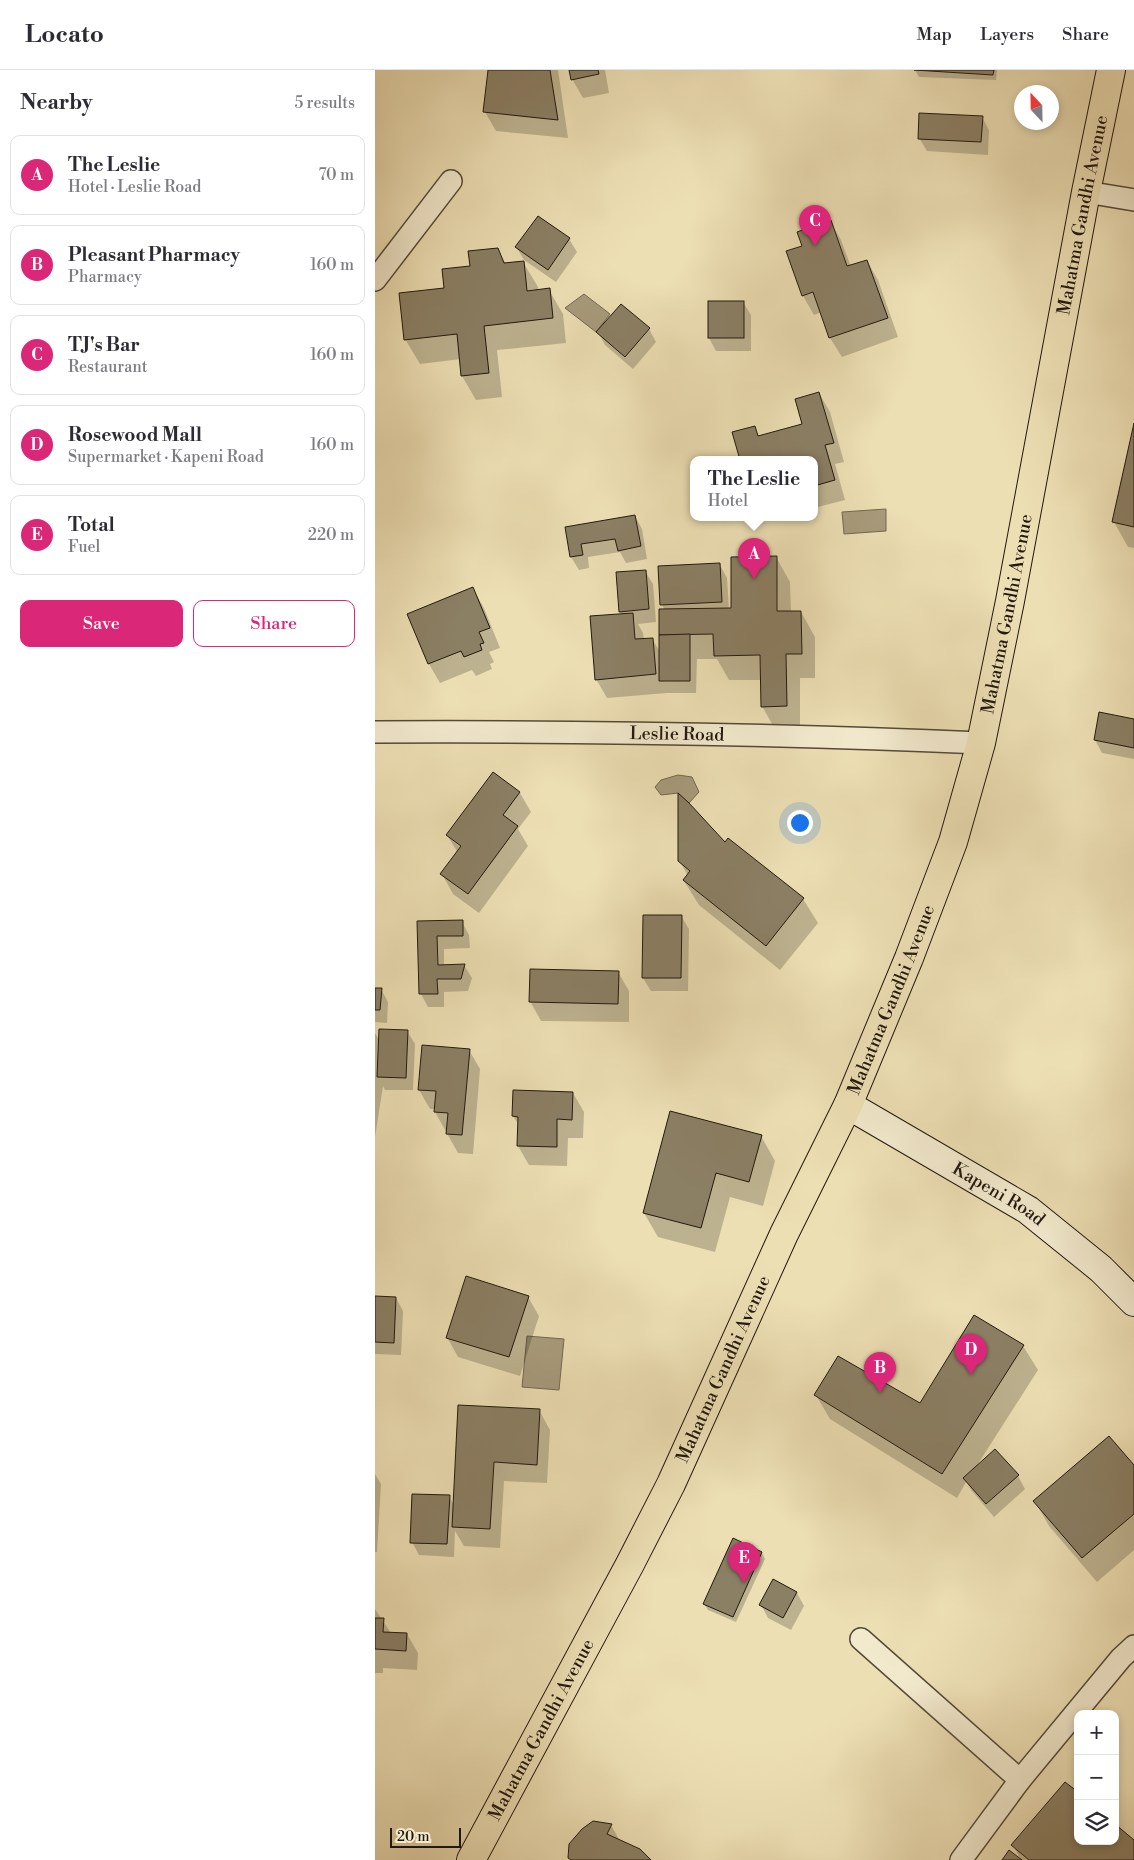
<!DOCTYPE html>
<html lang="en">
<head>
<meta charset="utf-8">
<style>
  :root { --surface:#fff; --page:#f2f2f3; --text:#2b2b33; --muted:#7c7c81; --line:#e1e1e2; --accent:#db2777 }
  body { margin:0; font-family:"Libre Bodoni",serif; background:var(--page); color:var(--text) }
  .controls { position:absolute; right:15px; bottom:15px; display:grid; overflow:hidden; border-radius:10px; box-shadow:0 2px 8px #0003 }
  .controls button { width:45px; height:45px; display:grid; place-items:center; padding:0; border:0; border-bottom:1px solid var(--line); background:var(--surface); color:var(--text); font:25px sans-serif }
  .compass { position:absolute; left:639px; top:15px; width:45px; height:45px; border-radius:50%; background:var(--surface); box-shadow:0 2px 8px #0003; rotate:338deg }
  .scale { position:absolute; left:15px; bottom:12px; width:71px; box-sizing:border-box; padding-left:5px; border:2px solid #21180e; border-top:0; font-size:14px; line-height:18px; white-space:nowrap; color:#21180e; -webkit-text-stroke:4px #f3eace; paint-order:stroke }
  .you { position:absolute; left:424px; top:752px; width:18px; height:18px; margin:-12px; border:4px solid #fff; border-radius:50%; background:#1a73e8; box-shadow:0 0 0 8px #1a73e833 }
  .badge { display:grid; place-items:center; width:32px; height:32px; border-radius:50%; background:var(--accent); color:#fff; font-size:16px; font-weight:700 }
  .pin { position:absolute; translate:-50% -41px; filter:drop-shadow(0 1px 2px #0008) }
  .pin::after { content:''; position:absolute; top:26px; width:18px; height:15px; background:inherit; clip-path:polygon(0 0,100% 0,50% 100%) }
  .popup { position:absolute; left:315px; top:386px; width:128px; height:65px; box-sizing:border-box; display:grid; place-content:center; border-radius:10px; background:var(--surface); filter:drop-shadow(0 1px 4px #0005); font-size:16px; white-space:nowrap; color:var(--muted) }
  .popup b { font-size:19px; color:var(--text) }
  .popup::after { content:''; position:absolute; left:50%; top:100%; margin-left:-10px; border:10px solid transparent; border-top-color:var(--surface) }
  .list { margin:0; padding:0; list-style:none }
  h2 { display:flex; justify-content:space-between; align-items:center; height:65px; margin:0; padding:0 20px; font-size:21px }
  h2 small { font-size:16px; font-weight:400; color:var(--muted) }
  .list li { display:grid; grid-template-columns:32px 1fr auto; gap:15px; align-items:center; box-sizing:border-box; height:80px; margin:0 10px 10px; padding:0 10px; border:1px solid var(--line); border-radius:10px }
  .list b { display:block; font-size:19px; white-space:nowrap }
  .list p { margin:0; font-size:16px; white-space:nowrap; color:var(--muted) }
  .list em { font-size:16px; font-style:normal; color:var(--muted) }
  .actions { display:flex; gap:10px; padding:15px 20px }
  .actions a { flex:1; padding:11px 0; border:1px solid var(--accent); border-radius:10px; text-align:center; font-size:18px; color:var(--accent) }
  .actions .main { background:var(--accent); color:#fff }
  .icon { flex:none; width:28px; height:28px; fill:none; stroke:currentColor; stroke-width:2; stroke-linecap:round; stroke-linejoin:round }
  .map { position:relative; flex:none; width:759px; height:1790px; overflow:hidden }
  header { display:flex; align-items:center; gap:30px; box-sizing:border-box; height:70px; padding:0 25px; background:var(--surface); border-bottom:1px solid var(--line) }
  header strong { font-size:24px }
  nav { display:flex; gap:28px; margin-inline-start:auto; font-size:18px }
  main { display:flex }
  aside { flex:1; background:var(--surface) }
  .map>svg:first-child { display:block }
  .water { fill:#a89b7c; stroke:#726750 }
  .shadow { fill:#0003 }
  .building { fill:#8b7f64; stroke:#21180e }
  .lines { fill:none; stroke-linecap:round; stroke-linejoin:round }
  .minor-casing { stroke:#544a38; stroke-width:24 }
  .secondary-casing { stroke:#21180e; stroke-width:30 }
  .primary-casing { stroke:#21180e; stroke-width:30 }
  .minor { stroke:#f3eace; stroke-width:21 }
  .secondary { stroke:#f3eace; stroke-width:28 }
  .primary { stroke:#eddfb4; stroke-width:28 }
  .labels { text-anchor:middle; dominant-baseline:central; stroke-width:4; stroke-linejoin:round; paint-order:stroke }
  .street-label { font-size:18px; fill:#21180e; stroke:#f3eace }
</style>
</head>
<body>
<header>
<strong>Locato</strong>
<nav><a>Map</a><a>Layers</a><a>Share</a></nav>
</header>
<main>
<aside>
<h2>Nearby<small>5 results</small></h2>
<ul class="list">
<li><span class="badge">A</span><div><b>The Leslie</b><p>Hotel · Leslie Road</p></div><em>70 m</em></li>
<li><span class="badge">B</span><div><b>Pleasant Pharmacy</b><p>Pharmacy</p></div><em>160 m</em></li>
<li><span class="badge">C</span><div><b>TJ's Bar</b><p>Restaurant</p></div><em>160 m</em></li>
<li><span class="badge">D</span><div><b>Rosewood Mall</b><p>Supermarket · Kapeni Road</p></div><em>160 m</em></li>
<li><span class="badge">E</span><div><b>Total</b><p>Fuel</p></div><em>220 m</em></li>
</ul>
<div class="actions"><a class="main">Save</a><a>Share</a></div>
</aside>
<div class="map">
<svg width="759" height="1790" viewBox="0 0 759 1790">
  <rect width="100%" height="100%" fill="#eddfb4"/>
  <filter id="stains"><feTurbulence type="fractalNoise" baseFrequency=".004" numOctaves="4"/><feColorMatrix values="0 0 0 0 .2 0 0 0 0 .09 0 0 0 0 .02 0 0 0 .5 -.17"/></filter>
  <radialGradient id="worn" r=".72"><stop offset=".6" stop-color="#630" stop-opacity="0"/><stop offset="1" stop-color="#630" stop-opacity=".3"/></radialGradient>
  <!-- water -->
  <g class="water">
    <path d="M209 224 235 244 221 262 190 238Z"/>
    <path d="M511 439V461L469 464 467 442Z"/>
    <path d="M303 705 317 707 324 722 314 733 303 723 286 725 280 717 286 710Z"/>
    <path d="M152 1266 189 1269 184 1320 147 1317Z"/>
  </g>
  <!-- shadow -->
  <g class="shadow">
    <path d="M114 0H183L193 68 121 61 110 42Z"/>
    <path d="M195 0H230L234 23 208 28 197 9Z"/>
    <path d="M540 0H622L621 10 544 7Z"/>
    <path d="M607 47 614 60 613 85 552 81 544 68Z"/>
    <path d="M455 151 466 170 476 197 492 191 503 210 523 267 467 287 455 268 447 242 439 245 428 226 413 182 428 177Z"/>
    <path d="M194 169 202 182 181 212 149 190 142 178Z"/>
    <path d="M122 179 131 194 148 192 163 217V221L174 220 188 244 191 273 122 280 127 327 101 330 87 306 86 289 45 294 30 269 70 219 96 197Z"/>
    <path d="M368 232 376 245V281H341L334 268Z"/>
    <path d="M274 259 281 272 258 299 230 275 223 262Z"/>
    <path d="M444 323 455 342 469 392 460 394 470 430 439 438V390H366L358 363 379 357 385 367 429 355Z"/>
    <path d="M759 359V478L753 477 739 452Z"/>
    <path d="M260 446 267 459 272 489 251 493 245 482 213 487 214 498 204 500 196 487 191 458Z"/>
    <path d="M401 487 415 512 416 542H426L440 567V608H425V661H401L387 636V610H354L342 589H322L321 623H292L232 628 221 609 247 545 245 542 270 501 278 514 281 552 263 554 268 563 269 570 277 569 286 583 290 540 287 535 285 498 345 495 352 508 354 539H357Z"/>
    <path d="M98 519 109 538 125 578 114 582 119 592 115 594 117 599 101 606 97 600 65 613 54 594 34 545Z"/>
    <path d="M759 650V689L727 683 720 670Z"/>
    <path d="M145 723 156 742 143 759 153 776 104 843 78 824 67 804 83 783 72 765Z"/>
    <path d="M350 774 428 829 443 853 405 900 324 835 309 811 313 806 304 790Z"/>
    <path d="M306 846 314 859 313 921H276L268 908Z"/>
    <path d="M87 852 94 865 95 878 69 879V896L89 895 97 908 93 921 69 922V937H53L46 924 44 853Z"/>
    <path d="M243 902 254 921V952L166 951 155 931Z"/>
    <path d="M0 919H6L13 932 12 953 0 952Z"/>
    <path d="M32 961 40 974 38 1020H10L8 1016 0 1067V963L4 970Z"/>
    <path d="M94 980 105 999 98 1084 83 1083 60 1042V1039H55L44 1020Z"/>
    <path d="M198 1023 209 1042 208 1068H193L192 1096 154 1095 143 1076 144 1055 138 1046Z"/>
    <path d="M386 1066 400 1091 388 1136 355 1127 340 1182 283 1167 269 1143Z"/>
    <path d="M0 1227 21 1228 28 1241 26 1285 0 1284Z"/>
    <path d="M153 1227 164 1246 145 1306 83 1287 72 1267Z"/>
    <path d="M648 1276 663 1300 601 1397 643 1406 650 1419 619 1447 597 1421 591 1412 582 1428 455 1349 441 1325 546 1335Z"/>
    <path d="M164 1340 175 1360 172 1413 129 1411 125 1478 89 1476 80 1461 79 1487 44 1485 37 1472 74 1426 79 1435Z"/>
    <path d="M759 1397V1480L722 1512 674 1456 660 1431Z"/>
    <path d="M0 1404 6 1414 2 1482H0Z"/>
    <path d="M387 1483 390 1489 361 1552 333 1540 329 1534Z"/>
    <path d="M422 1523 429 1536 416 1560 393 1548 386 1535Z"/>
    <path d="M0 1539 16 1563 32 1564 43 1583 42 1600 8 1598V1603H0Z"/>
    <path d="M236 1755 245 1771 275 1790H196L194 1787Z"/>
    <path d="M703 1771H759V1790H646L638 1775Z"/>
  </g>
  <!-- building -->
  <g class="building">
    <path d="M113 0H175L183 50 108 42Z"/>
    <path d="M194 0H223L224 4 196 10Z"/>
    <path d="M539 0H619L618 5Z"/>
    <path d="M544 43 608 46 606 72 543 69Z"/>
    <path d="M163 146 195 168 173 200 140 177Z"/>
    <path d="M456 150 472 196 492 190 513 248 454 268 438 222 427 226 411 181 427 176 422 162Z"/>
    <path d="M123 178 129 193 149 191 152 221 175 218 178 248 109 256 114 303 86 306 82 264 29 270 24 223 69 218 67 199 95 196 93 181Z"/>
    <rect x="333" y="231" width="36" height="37"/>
    <path d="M246 234 275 258 250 287 221 262Z"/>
    <path d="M444 322 459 373 450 375 460 410 439 416V390H396L395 387 384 390H365L357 362 380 356 383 366 427 354 420 329Z"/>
    <path d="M759 353V457L737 452Z"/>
    <path d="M260 445 266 476 243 481 240 469 206 474 208 485 195 487 190 457Z"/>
    <path d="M402 486V541H426L427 584H411L412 636 386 637 385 585 339 586 338 564 284 565V539L356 538V487Z"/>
    <path d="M345 493 347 532 285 535 283 496Z"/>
    <path d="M271 500 274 539 244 542 241 502Z"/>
    <path d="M98 517 115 558 104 562 109 573 105 574 107 580 89 587 86 581 53 594 32 544Z"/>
    <path d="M258 543 260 569 278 568 281 604 220 610 215 546Z"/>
    <path d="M315 564V611H284V565Z"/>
    <path d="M724 642 759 649V678L719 670Z"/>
    <path d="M118 702 145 722 128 745 143 756 93 824 65 804 86 776 71 765Z"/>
    <path d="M303 723 314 733 350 772 353 768 429 828 391 876 308 810 315 801 303 791Z"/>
    <path d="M268 845H307L306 908H267Z"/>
    <path d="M88 850V866H62L63 895 90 894 86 909H62L63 924H44L42 851Z"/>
    <path d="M155 899 244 901 243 934 154 932Z"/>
    <path d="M0 918H7L5 940H0Z"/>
    <path d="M4 959 33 960 31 1008 2 1007Z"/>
    <path d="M47 975 95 979 87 1065 71 1064 73 1043 59 1042 61 1021 43 1020Z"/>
    <path d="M138 1020 198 1022 197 1050 182 1049V1077L142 1076 143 1047 137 1046Z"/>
    <path d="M295 1041 387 1065 374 1112 341 1103 326 1158 268 1143Z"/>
    <path d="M91 1206 154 1226 134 1287 71 1268Z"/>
    <path d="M0 1226 21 1227 19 1273 0 1272Z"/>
    <path d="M599 1245 649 1275 567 1404 439 1325 463 1286 545 1333Z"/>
    <path d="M83 1335 165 1339 162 1395 119 1392 115 1459 77 1457Z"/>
    <path d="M734 1366 759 1395V1444L707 1488 658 1431Z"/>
    <path d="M620 1379 644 1405 611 1434 588 1408Z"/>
    <path d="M37 1424 75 1425 72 1474 35 1473Z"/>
    <path d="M358 1468 387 1482 358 1547 328 1534Z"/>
    <path d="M398 1509 422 1522 408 1548 384 1535Z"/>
    <path d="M0 1548H9L8 1562 32 1563 31 1581 0 1579Z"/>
    <path d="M690 1712 703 1722V1771H740V1754L759 1770V1790H654L636 1775Z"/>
    <path d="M218 1751 237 1754 232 1764 265 1779 276 1790H196L193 1788 194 1774 207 1759Z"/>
    <path d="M634 1780 647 1790H627Z"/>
  </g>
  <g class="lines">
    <!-- minor casing -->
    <g class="minor-casing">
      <g id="minor">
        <path d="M711 122 759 130"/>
        <path d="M0 210 76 111"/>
        <path id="s1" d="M0 662C202 661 404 664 606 673"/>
        <path d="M486 1569 645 1710"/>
        <path d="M586 1790 645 1710 746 1588 759 1576"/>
      </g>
    </g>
    <!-- secondary casing -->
    <g class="secondary-casing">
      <g id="secondary">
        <path id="s2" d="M473 1035 653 1140 726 1199 759 1232"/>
      </g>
    </g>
    <!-- primary casing -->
    <g class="primary-casing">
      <g id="primary">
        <path id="s3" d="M96 1790 255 1494 296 1414 409 1164 473 1035 534 888 578 772 606 673 635 531 711 122 736 0"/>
      </g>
    </g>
    <!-- minor -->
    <use href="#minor" class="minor"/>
    <!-- secondary -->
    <use href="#secondary" class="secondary"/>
    <!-- primary -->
    <use href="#primary" class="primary"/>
  </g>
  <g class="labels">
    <!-- street labels -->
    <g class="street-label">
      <text stroke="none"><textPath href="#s3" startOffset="1768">Mahatma Gandhi Avenue</textPath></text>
      <text stroke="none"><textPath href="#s3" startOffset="1362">Mahatma Gandhi Avenue</textPath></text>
      <text stroke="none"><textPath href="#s1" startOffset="302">Leslie Road</textPath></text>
      <text stroke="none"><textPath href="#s3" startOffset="958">Mahatma Gandhi Avenue</textPath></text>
      <text stroke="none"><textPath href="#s2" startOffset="175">Kapeni Road</textPath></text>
      <text stroke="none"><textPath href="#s3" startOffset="552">Mahatma Gandhi Avenue</textPath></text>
      <text stroke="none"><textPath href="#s3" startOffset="148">Mahatma Gandhi Avenue</textPath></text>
    </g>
  </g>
  <rect width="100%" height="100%" filter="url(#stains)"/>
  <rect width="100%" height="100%" fill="url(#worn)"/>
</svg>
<div class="controls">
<button>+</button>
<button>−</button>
<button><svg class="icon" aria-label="layers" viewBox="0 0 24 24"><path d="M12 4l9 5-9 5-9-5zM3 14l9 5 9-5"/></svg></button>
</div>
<svg class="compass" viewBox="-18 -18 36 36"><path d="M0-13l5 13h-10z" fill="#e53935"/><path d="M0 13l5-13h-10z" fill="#7c7c81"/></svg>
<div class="scale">20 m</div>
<div class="you"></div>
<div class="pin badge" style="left:379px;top:509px">A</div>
<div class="popup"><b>The Leslie</b>Hotel</div>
<div class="pin badge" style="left:505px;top:1323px">B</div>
<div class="pin badge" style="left:440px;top:176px">C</div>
<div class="pin badge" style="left:596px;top:1305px">D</div>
<div class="pin badge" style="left:369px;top:1513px">E</div>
</div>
</main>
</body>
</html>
